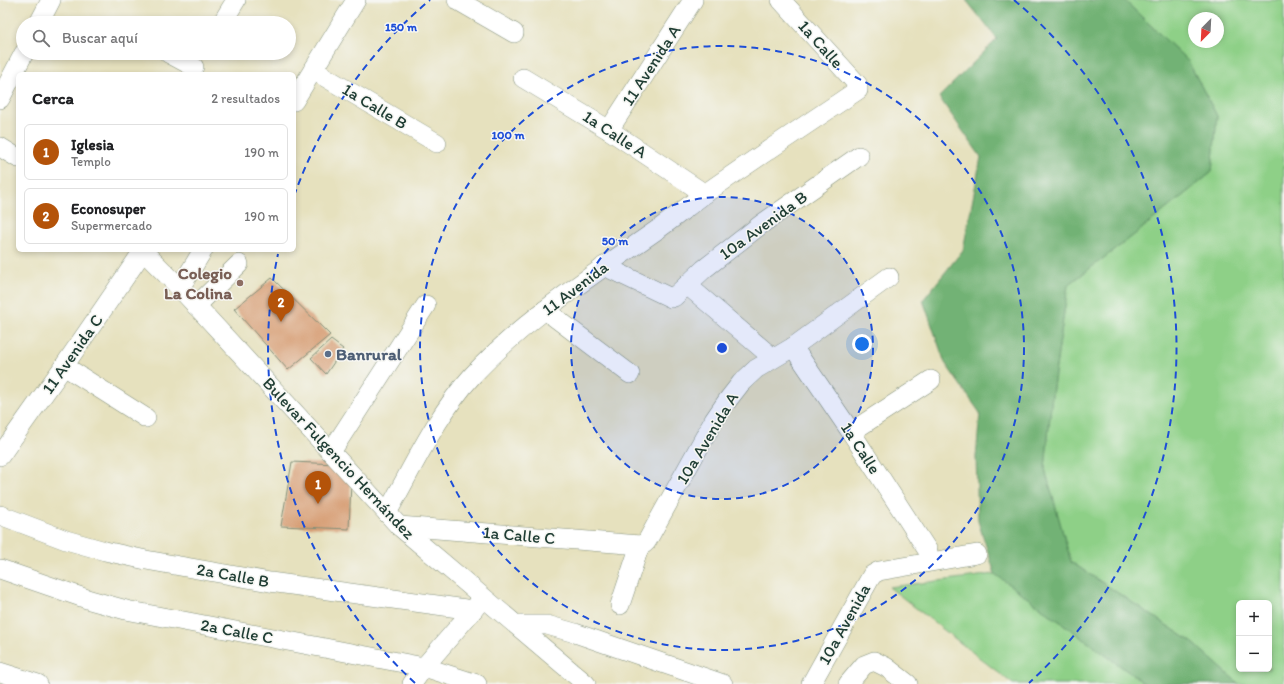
<!DOCTYPE html>
<html lang="es">
<head>
<meta charset="utf-8">
<style>
  :root { --surface:#fff; --page:#f2f2f2; --text:#202124; --muted:#757577; --line:#e0e0e0; --accent:#b45309 }
  body { margin:0; font-family:Itim,sans-serif; background:var(--page); color:var(--text) }
  .controls { position:absolute; right:12px; bottom:12px; display:grid; overflow:hidden; border-radius:6px; box-shadow:0 2px 6px #0003 }
  .controls button { width:36px; height:36px; display:grid; place-items:center; padding:0; border:0; border-bottom:1px solid var(--line); background:var(--surface); color:var(--text); font:20px sans-serif }
  .compass { position:absolute; left:1188px; top:12px; width:36px; height:36px; border-radius:50%; background:var(--surface); box-shadow:0 2px 6px #0003; rotate:204deg }
  .you { position:absolute; left:862px; top:344px; width:14px; height:14px; margin:-10px; border:3px solid #fff; border-radius:50%; background:#1a73e8; box-shadow:0 0 0 6px #1a73e833 }
  .badge { display:grid; place-items:center; width:26px; height:26px; border-radius:50%; background:var(--accent); color:#fff; font-size:13px; font-weight:700 }
  .pin { position:absolute; translate:-50% -33px; filter:drop-shadow(0 1px 2px #0008) }
  .pin::after { content:''; position:absolute; top:21px; width:14px; height:12px; background:inherit; clip-path:polygon(0 0,100% 0,50% 100%) }
  .list { margin:0; padding:0; list-style:none }
  h2 { display:flex; justify-content:space-between; align-items:center; height:52px; margin:0; padding:0 16px; font-size:17px }
  h2 small { font-size:13px; font-weight:400; color:var(--muted) }
  .list li { display:grid; grid-template-columns:26px 1fr auto; gap:12px; align-items:center; box-sizing:border-box; height:56px; margin:0 8px 8px; padding:0 8px; border:1px solid var(--line); border-radius:6px }
  .list b { display:block; font-size:15px; white-space:nowrap }
  .list p { margin:0; font-size:13px; white-space:nowrap; color:var(--muted) }
  .list em { font-size:13px; font-style:normal; color:var(--muted) }
  .icon { flex:none; width:22px; height:22px; fill:none; stroke:currentColor; stroke-width:2; stroke-linecap:round; stroke-linejoin:round }
  .map { position:relative; flex:none; width:1284px; height:684px; overflow:hidden }
  .search { position:absolute; background:var(--surface); box-shadow:0 2px 6px #0003; left:16px; top:16px; width:280px; height:44px; display:flex; align-items:center; gap:10px; box-sizing:border-box; padding:0 14px; border-radius:22px; color:var(--muted); font-size:15px }
  .panel { position:absolute; background:var(--surface); box-shadow:0 2px 6px #0003; left:16px; top:72px; width:280px; height:180px; border-radius:6px }
  .map>svg:first-child { display:block }
  .green { fill:#8ed087; stroke:#56865e; fill-rule:evenodd }
  .forest { fill:#72b274; stroke:#487854 }
  .building { fill:#d79e75 }
  .lines { fill:none; stroke-linecap:round; stroke-linejoin:round }
  .minor-casing { stroke:#828f79; stroke-width:20 }
  .minor { stroke:#fff; stroke-width:19 }
  .ring { fill:none; stroke:#1d4ed8; stroke-width:2; stroke-dasharray:7 5 }
  .education-dot { fill:#8d6e63; stroke:#f6f6f2; stroke-width:1.5 }
  .service-dot { fill:#5c6f8a; stroke:#f6f6f2; stroke-width:1.5 }
  .labels { text-anchor:middle; dominant-baseline:central; stroke-width:3; stroke-linejoin:round; paint-order:stroke }
  .street-label { font-size:17px; fill:#1f3d34; stroke:#f6f6f2 }
  .education-label { font-size:17px; font-weight:bold; fill:#785e54; stroke:#f6f6f2; text-anchor:end }
  .service-label { font-size:17px; font-weight:bold; fill:#4e5e75; stroke:#f6f6f2; text-anchor:start }
  .centre { fill:#1d4ed8; stroke:#f6f6f2; stroke-width:2 }
  .ring-label { font-size:12px; text-anchor:middle; font-weight:bold; fill:#1d4ed8; stroke:#f6f6f2; stroke-width:3; stroke-linejoin:round; paint-order:stroke }
</style>
</head>
<body>
<div class="map">
<svg width="1284" height="684" viewBox="0 0 1284 684">
  <rect width="100%" height="100%" fill="#f6f6f2"/>
  <filter id="ink" filterUnits="userSpaceOnUse"><feTurbulence type="fractalNoise" baseFrequency=".025" numOctaves="2"/><feDisplacementMap in="SourceGraphic" scale="8" xChannelSelector="R" yChannelSelector="G"/><feConvolveMatrix kernelMatrix="1 2 1 2 8 2 1 2 1" color-interpolation-filters="sRGB"/></filter>
  <filter id="wash" filterUnits="userSpaceOnUse"><feTurbulence type="fractalNoise" baseFrequency=".012" numOctaves="4" result="noise"/><feDisplacementMap in="SourceGraphic" scale="16" xChannelSelector="R" yChannelSelector="G"/><feGaussianBlur stdDeviation="0.9" result="paint"/><feColorMatrix in="noise" values="0 0 0 0 0 0 0 0 0 0 0 0 0 0 0 0 0 1.4 0 .05"/><feComposite in="paint" operator="in"/></filter>
  <g filter="url(#wash)">
    <rect width="100%" height="100%" fill="#e6e1be"/>
    <!-- green -->
    <g class="green">
      <path d="M1124 0H1284V684H1239L1192 642 1071 562 1045 469 1052 394 1068 285 1134 235 1212 172 1217 116 1188 61ZM1194 18H1218V42H1194ZM1239 603H1269V669H1239Z"/>
      <path d="M995 574 1145 684H1013L889 587Z"/>
    </g>
    <!-- forest -->
    <path class="forest" d="M966 0H1124L1188 61 1217 116 1212 172 1134 235 1068 285 1052 394 1045 469 1071 562 1192 642 1239 684H1145L995 574 978 521 976 457 980 413 945 363 923 300 963 250 981 157 939 97 997 39Z"/>
    <g id="blocks">
      <!-- building -->
      <g class="building">
        <path d="M272 278 330 335 288 370 234 309Z"/>
        <path d="M331 340 343 349 326 374 311 358Z"/>
        <path d="M292 462 336 464 351 482 349 529 281 526Z"/>
      </g>
    </g>
  </g>
  <g filter="url(#ink)">
    <use href="#blocks" fill-opacity="0" stroke="#828f79" stroke-width="1"/>
    <g class="lines">
      <!-- minor casing -->
      <g class="minor-casing">
        <g id="minor">
          <path d="M457 0 514 33"/>
          <path d="M39 23 51 0"/>
          <path d="M222 23 236 0"/>
          <path d="M168 53 194 67"/>
          <path d="M313 70 437 143"/>
          <path d="M523 78 609 130 705 194"/>
          <path d="M0 99 24 53"/>
          <path d="M294 101 356 0"/>
          <path d="M609 130 693 0"/>
          <path d="M0 147 18 158"/>
          <path d="M142 250 180 288 399 526 586 684"/>
          <path d="M604 266 671 298 674 297 704 269 763 223 859 156"/>
          <path d="M687 285 773 358"/>
          <path d="M180 288 203 250"/>
          <path d="M196 306 239 264"/>
          <path d="M545 310 630 374"/>
          <path d="M793 347 851 432 928 551"/>
          <path d="M64 366 146 418"/>
          <path d="M851 432 931 380"/>
          <path d="M331 452 426 305"/>
          <path d="M0 456 64 366 143 251"/>
          <path d="M387 513C413 467 436 416 472 376 525 319 591 276 654 232 672 220 688 206 706 193 756 158 807 124 858 90V85L781 0"/>
          <path d="M0 515 66 540 105 551 146 560 270 582 473 610"/>
          <path d="M399 526 640 545 644 544 647 541 714 420 727 401 741 383 756 369 793 347 889 277"/>
          <path d="M0 569 90 600 126 610 424 667 477 684"/>
          <path d="M620 605 640 545"/>
          <path d="M517 625H547L575 633 723 684"/>
          <path d="M0 672 38 684"/>
          <path d="M412 684 424 667 479 603"/>
          <path d="M811 684 872 575 879 571 977 554"/>
          <path d="M848 684 864 665 874 661 886 667 908 684"/>
        </g>
      </g>
      <!-- minor -->
      <use href="#minor" class="minor"/>
    </g>
  </g>
  <!-- distance rings -->
  <circle cx="722" cy="348" r="151" fill="#1d4ed8" fill-opacity=".12"/>
  <g class="ring">
    <circle cx="722" cy="348" r="151"/>
    <circle cx="722" cy="348" r="302"/>
    <path d="M415 683A454 454 0 0 1 278 254M294 196A454 454 0 0 1 430 0M1014 0A454 454 0 0 1 1029 683"/>
  </g>
  <!-- markers -->
  <circle class="education-dot" cx="240" cy="283" r="4"/>
  <circle class="service-dot" cx="328" cy="354" r="4"/>
  <g class="labels">
    <!-- street labels -->
    <g class="street-label">
      <text transform="translate(821 44) rotate(48)">1a Calle</text>
      <text transform="translate(651 65) rotate(-57)">11 Avenida A</text>
      <text transform="translate(375 106) rotate(31)">1a Calle B</text>
      <text transform="translate(615 134) rotate(33)">1a Calle A</text>
      <text transform="translate(763 225) rotate(-36)">10a Avenida B</text>
      <text transform="translate(575 288) rotate(-37)">11 Avenida</text>
      <text transform="translate(72 354) rotate(-55)">11 Avenida C</text>
      <text transform="translate(707 438) rotate(-59)">10a Avenida A</text>
      <text transform="translate(861 448) rotate(57)">1a Calle</text>
      <text transform="translate(339 458) rotate(47)">Bulevar Fulgencio Hernández</text>
      <text transform="translate(519 535) rotate(5)">1a Calle C</text>
      <text transform="translate(233 575) rotate(10)">2a Calle B</text>
      <text transform="translate(844 624) rotate(-61)">10a Avenida</text>
      <text transform="translate(237 631) rotate(11)">2a Calle C</text>
    </g>
    <!-- education labels -->
    <g class="education-label">
      <text x="232" y="273">Colegio<tspan x="232" dy="20">La Colina</tspan></text>
    </g>
    <!-- service labels -->
    <g class="service-label">
      <text x="336" y="354">Banrural</text>
    </g>
  </g>
  <circle cx="722" cy="348" r="6" class="centre"/>
  <g class="ring-label">
    <text x="401" y="31">150 m</text>
    <text x="508" y="139">100 m</text>
    <text x="615" y="245">50 m</text>
  </g>
</svg>
<div class="controls">
<button>+</button>
<button>−</button>
</div>
<svg class="compass" viewBox="-18 -18 36 36"><path d="M0-13l5 13h-10z" fill="#e53935"/><path d="M0 13l5-13h-10z" fill="#757577"/></svg>
<div class="you"></div>
<div class="pin badge" style="left:318px;top:504px">1</div>
<div class="pin badge" style="left:281px;top:322px">2</div>
<div class="search"><svg class="icon" aria-label="search" viewBox="0 0 24 24"><circle cx="10" cy="10" r="6"/><path d="M15 15l6 6"/></svg>Buscar aquí</div>
<section class="panel">
<h2>Cerca<small>2 resultados</small></h2>
<ul class="list">
<li><span class="badge">1</span><div><b>Iglesia</b><p>Templo</p></div><em>190 m</em></li>
<li><span class="badge">2</span><div><b>Econosuper</b><p>Supermercado</p></div><em>190 m</em></li>
</ul>
</section>
</div>
</body>
</html>
